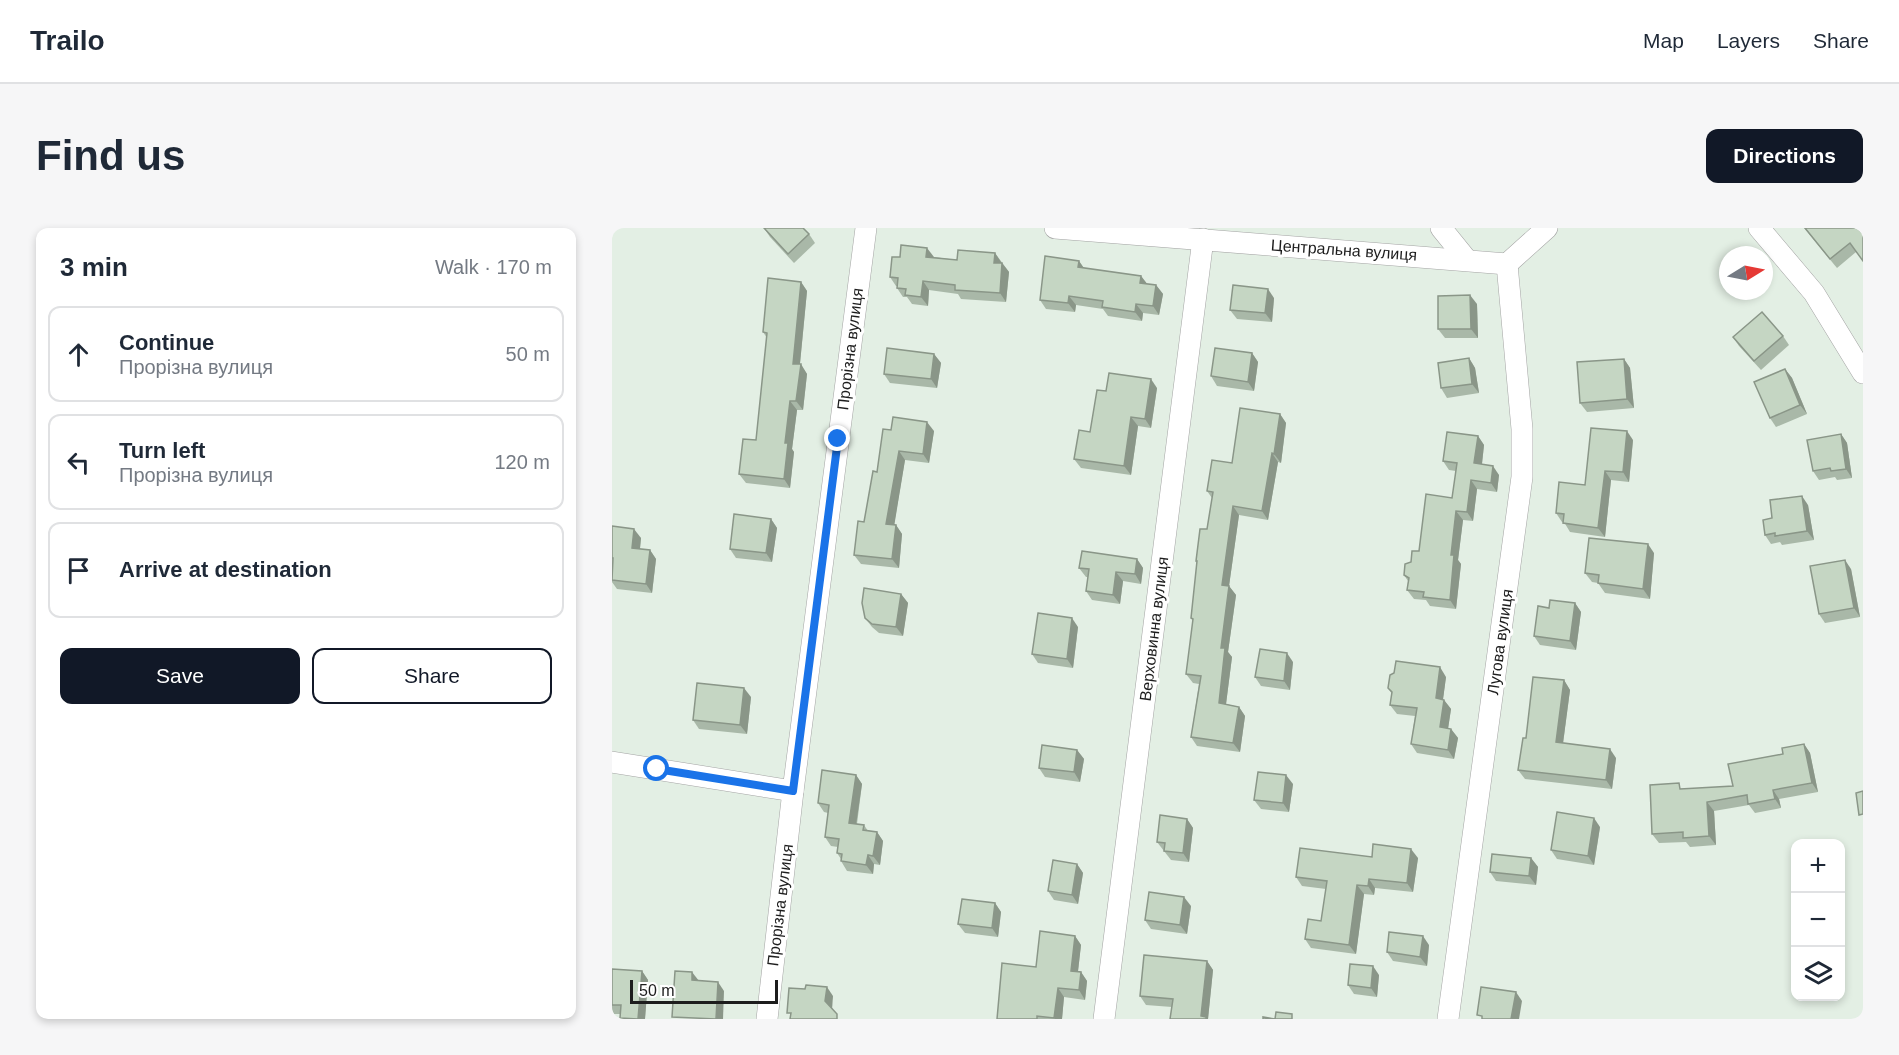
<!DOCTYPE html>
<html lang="en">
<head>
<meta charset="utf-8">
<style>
  :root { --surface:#fff; --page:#f6f6f7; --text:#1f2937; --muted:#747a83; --line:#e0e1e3; --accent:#111827 }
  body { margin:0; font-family:Helvetica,sans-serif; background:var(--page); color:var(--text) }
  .controls { position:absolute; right:18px; bottom:18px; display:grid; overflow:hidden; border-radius:12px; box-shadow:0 3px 9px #0003 }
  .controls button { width:54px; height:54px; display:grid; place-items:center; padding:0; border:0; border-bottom:2px solid var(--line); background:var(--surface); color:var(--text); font:30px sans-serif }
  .compass { position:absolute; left:1107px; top:18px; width:54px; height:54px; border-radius:50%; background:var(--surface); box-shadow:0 3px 9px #0003; rotate:80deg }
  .scale { position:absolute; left:18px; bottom:15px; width:148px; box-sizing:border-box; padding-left:6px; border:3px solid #1d1d1d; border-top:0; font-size:16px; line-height:21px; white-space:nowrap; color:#1d1d1d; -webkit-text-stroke:4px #fff; paint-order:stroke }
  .stop { position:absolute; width:18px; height:18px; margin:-14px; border:4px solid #1a73e8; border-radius:50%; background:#fff }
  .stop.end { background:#1a73e8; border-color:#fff; box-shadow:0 2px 6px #0008 }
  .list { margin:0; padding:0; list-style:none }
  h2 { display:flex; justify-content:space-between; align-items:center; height:78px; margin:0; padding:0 24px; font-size:26px }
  h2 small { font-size:20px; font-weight:400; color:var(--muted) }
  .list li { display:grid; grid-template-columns:39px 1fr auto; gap:18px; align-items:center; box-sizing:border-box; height:96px; margin:0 12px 12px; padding:0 12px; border:2px solid var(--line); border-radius:12px }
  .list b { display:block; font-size:22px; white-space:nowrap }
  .list p { margin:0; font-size:20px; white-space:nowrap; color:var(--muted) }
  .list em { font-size:20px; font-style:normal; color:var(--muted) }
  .actions { display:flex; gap:12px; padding:18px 24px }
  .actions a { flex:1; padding:14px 0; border:2px solid var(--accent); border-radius:12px; text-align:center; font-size:21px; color:var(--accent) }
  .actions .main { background:var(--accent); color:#fff }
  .icon { flex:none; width:33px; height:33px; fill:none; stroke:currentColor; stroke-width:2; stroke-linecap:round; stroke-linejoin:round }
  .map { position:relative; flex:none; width:1251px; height:791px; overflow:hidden; border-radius:12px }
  header { display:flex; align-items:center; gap:36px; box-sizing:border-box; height:84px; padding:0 30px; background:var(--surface); border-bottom:2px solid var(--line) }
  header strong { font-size:28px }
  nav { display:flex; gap:33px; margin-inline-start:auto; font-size:21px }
  .intro { display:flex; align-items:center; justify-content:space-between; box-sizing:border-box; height:144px; padding:0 36px }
  h1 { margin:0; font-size:42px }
  .button { padding:15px 27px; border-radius:12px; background:var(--accent); color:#fff; font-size:21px; font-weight:700 }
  main { display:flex; gap:36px; padding:0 36px }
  aside { flex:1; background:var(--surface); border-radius:12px; box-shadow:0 3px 9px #0003 }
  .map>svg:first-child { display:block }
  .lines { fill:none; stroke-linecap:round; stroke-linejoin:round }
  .minor-casing { stroke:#a4a4a4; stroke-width:22 }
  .minor { stroke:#fff; stroke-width:21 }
  .wall { fill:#a9b8a8 }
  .shaded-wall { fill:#8a9688 }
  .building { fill:#c5d6c3; stroke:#8a9688; stroke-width:1.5 }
  .route { stroke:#1a73e8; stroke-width:8 }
  .labels { text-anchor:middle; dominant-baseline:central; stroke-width:6; stroke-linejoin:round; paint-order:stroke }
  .street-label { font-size:16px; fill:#1d1d1d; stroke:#fff }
</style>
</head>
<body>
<header>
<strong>Trailo</strong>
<nav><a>Map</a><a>Layers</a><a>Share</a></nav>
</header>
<div class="intro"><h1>Find us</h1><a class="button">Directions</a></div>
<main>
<aside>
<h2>3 min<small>Walk · 170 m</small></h2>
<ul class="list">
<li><svg class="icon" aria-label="ahead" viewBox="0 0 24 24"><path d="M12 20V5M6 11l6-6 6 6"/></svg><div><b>Continue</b><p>Прорізна вулиця</p></div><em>50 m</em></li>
<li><svg class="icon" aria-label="left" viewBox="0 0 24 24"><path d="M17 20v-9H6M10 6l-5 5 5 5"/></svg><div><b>Turn left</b><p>Прорізна вулиця</p></div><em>120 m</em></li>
<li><svg class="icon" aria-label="arrive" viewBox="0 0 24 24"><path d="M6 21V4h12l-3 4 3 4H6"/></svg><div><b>Arrive at destination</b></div></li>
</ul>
<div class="actions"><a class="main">Save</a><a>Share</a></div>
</aside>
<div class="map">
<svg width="1251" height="791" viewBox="0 0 1251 791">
  <rect width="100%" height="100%" fill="#e3efe4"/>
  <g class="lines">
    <!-- minor casing -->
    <g class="minor-casing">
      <g id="minor">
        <path d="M443 0 895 36 935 0"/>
        <path d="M829 0 855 32"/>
        <path d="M1147 0 1202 65 1251 145"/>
        <path d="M0 534 181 563"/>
        <path d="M155 791 181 563 254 0"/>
        <path d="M492 791 591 11"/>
        <path d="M836 791 910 249V201L895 36"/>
      </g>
    </g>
    <!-- minor -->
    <use href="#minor" class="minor"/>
  </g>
  <!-- wall -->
  <g class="wall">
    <path d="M152 0 197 6 203 15 182 35 158 9Z"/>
    <path d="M1192 0H1251L1244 24 1225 40Z"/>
    <path d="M383 25 397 44 394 74 349 71 346 66 317 62 316 78 300 76 295 69H291L285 60V58H284L278 49 288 29H322L345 32Z"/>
    <path d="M467 33 472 40 529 48 535 56 544 57 551 66 547 87 531 85 530 93 496 88 491 81 464 77 463 84 434 81 428 72Z"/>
    <path d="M189 54 195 63 188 136 195 146 191 182H185L180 221 182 224 178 260 134 255 127 246 144 212 155 110 151 104Z"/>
    <path d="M662 70 660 94 625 91 618 82Z"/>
    <path d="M865 76 866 110H833L826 101Z"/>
    <path d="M1171 108 1177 117 1149 142 1127 118 1121 109Z"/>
    <path d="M640 125 646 134 642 163 605 158 599 148Z"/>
    <path d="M322 126 329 135 325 160 278 155 272 146Z"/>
    <path d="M857 130 863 140 867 165 835 170 829 160Z"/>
    <path d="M1012 131 1018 140 1022 180 975 184 968 175Z"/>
    <path d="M1173 141 1180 150 1195 186 1164 199 1158 190Z"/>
    <path d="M545 160 539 200 526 198 519 247 469 240 462 231 478 204 494 163Z"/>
    <path d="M668 186 674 195 669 235 666 234 656 292 627 287 617 358 624 367 616 424 620 429 614 476 627 479 633 488 628 524 585 518 579 509 587 456 581 455 574 446 581 393 579 390 585 335 584 333 595 301 600 270 595 263Z"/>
    <path d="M279 202 322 203 317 235 293 232 282 297H284L290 306 287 340 249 336 242 327Z"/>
    <path d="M1229 206 1235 215 1240 250 1225 252 1223 249 1207 252 1201 243Z"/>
    <path d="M866 208 872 217 870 236 887 247 885 264 865 261 861 293 851 292 846 332 849 336 844 381 818 378 814 372 802 371 795 362 796 353 792 347 799 334 807 323 840 270 844 243 837 242 831 233Z"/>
    <path d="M1021 212 1017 254 999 252 993 309 958 304 952 294H950L944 285Z"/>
    <path d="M1196 277 1202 312 1170 317 1168 314 1159 316 1153 307 1160 290Z"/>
    <path d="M159 291 165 300 160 334 124 330 118 321Z"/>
    <path d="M0 298 29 310 28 321 38 322 44 331 40 365 5 361 0 354Z"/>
    <path d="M1042 325 1038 371 993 365 986 355 980 354 973 345Z"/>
    <path d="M525 331 531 340 529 356 511 353 508 376 480 372 474 363 476 349H474L467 340Z"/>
    <path d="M1239 341 1248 389 1213 395 1207 386Z"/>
    <path d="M289 366 296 375 291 408 267 405 260 399 253 390Z"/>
    <path d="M963 375 969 384 964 422 928 417 922 408 937 380Z"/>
    <path d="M466 399 461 440 426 435 420 426Z"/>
    <path d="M681 434 678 462 649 458 643 449Z"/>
    <path d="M834 449 831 471 832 472 839 481 836 500 839 501 846 510 842 531 805 525 799 516 803 488 785 486 778 477 780 466 776 460Z"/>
    <path d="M952 452 958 462 951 515 1004 530 1000 561 913 551 906 542 914 510Z"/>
    <path d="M139 469 135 506 87 501 81 492Z"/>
    <path d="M1192 516 1198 525 1206 564 1167 571 1169 580 1143 585 1137 577 1102 583 1104 617 1078 619 1074 614 1047 615 1040 606 1071 561 1121 558 1171 526Z"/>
    <path d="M465 522 472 531 468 554 433 549 427 540Z"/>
    <path d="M244 547 250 556 245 596 252 597 256 603 265 604 271 613 268 637 262 636 261 646 235 643 229 633V631L225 625 226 619 219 618 213 609 216 585 212 584 206 575Z"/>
    <path d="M681 556 677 584 649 581 642 572Z"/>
    <path d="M575 591 581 600 577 634 559 632 545 614Z"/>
    <path d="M988 599 982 637 945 631 939 622Z"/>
    <path d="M760 629 806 630 801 664 763 660 762 667 752 666 744 726 699 720 693 711 709 693 714 661 690 658 684 649Z"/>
    <path d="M919 630 926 639 924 657 884 653 878 644Z"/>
    <path d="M465 636 471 645 466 676 442 672 436 663Z"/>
    <path d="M383 675 389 684 386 709 353 705 346 696Z"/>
    <path d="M579 678 575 706 539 701 533 692Z"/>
    <path d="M463 708 469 717 466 743 469 744 475 753 473 772 452 769 450 791H385L424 739Z"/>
    <path d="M817 717 815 738 781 733 775 724Z"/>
    <path d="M595 733 601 742 596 791H558L560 779 534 777 528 768Z"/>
    <path d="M0 741 30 743 36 752 33 791H8V786H2L0 782Z"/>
    <path d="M767 747 765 769 742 766 736 757Z"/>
  </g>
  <!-- shaded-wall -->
  <g class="shaded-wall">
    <path d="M315 20 322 29 321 38 314 29Z"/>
    <path d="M383 25 389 34V44L382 35Z"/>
    <path d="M467 33 473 42 466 39Z"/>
    <path d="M390 35 397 44 394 74 388 65Z"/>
    <path d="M529 48 536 57 528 55Z"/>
    <path d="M311 53 317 62 316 78 309 69Z"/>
    <path d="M189 54 195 63 187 145 181 136Z"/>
    <path d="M544 57 551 66 547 87 541 78Z"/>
    <path d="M656 61 662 70 660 94 653 85Z"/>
    <path d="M858 67 865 76 866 110 859 101Z"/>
    <path d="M457 68 464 77 463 84 456 75Z"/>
    <path d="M524 76 531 85 530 93 523 84Z"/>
    <path d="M640 125 646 134 642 163 636 154Z"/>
    <path d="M322 126 329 135 325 160 319 151Z"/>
    <path d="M857 130 863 140 867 165 860 156Z"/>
    <path d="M1012 131 1018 140 1022 180 1015 171Z"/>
    <path d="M189 136 195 146 191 182 184 173Z"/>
    <path d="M1173 141 1180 150 1195 186 1188 177Z"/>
    <path d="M539 151 545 160 539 200 533 191Z"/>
    <path d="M178 173 185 182 180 221 182 224 178 260 172 251 173 215Z"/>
    <path d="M668 186 674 195 669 235 662 226Z"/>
    <path d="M519 189 526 198 519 247 512 238Z"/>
    <path d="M315 194 322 203 317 235 311 226Z"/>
    <path d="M1015 203 1021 212 1017 254 1011 244Z"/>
    <path d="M1229 206 1235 215 1240 250 1234 241Z"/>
    <path d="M866 208 872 217 869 244 862 235Z"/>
    <path d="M287 223 293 232 281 305 274 296Z"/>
    <path d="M660 225 666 234 656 292 650 283Z"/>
    <path d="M881 238 887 247 885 264 879 255Z"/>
    <path d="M993 243 999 252 993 309 986 300Z"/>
    <path d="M859 252 865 261 861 293 855 284Z"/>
    <path d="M1190 268 1196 277 1202 312 1195 303Z"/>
    <path d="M621 278 627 287 617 358 624 367 616 424 620 429 613 484 607 475 609 420 610 357Z"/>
    <path d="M844 283 851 292 846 332 849 336 844 381 838 372 839 327Z"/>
    <path d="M159 291 165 300 160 334 154 325Z"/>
    <path d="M284 297 290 306 287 340 280 331Z"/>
    <path d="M22 301 29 310 27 329 20 320Z"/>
    <path d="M1036 316 1042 325 1038 371 1031 361Z"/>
    <path d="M38 322 44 331 40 365 34 356Z"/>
    <path d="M525 331 531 340 529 356 523 346Z"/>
    <path d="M1233 332 1239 341 1248 389 1242 380Z"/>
    <path d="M504 344 511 353 508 376 501 367Z"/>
    <path d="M289 366 296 375 291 408 284 399Z"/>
    <path d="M963 375 969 384 964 422 958 413Z"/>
    <path d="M460 390 466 399 461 440 455 431Z"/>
    <path d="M675 425 681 434 678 462 672 453Z"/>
    <path d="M828 439 834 449 830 479 824 470Z"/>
    <path d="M952 452 958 462 950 523 944 514Z"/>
    <path d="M132 460 139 469 135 506 128 497Z"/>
    <path d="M832 472 839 481 835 508 828 499Z"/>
    <path d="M627 479 633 488 628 524 621 515Z"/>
    <path d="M839 501 846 510 842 531 836 522Z"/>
    <path d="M1192 516 1198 525 1206 564 1200 555Z"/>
    <path d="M998 521 1004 530 1000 561 994 552Z"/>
    <path d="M465 522 472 531 468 554 462 544Z"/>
    <path d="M244 547 250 556 243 604 237 595Z"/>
    <path d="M674 547 681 556 677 584 671 575Z"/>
    <path d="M1161 562 1167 571 1169 580 1163 571Z"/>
    <path d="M1095 574 1102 583 1104 617 1097 608Z"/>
    <path d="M982 590 988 599 982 637 976 628Z"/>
    <path d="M575 591 581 600 577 634 571 625Z"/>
    <path d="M265 604 271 613 268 637 261 628Z"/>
    <path d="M799 621 806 630 801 664 795 655Z"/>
    <path d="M256 627 262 636 261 646 254 637Z"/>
    <path d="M919 630 926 639 924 657 917 648Z"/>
    <path d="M465 636 471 645 466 676 460 667Z"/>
    <path d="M757 651 763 660 762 667 756 658Z"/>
    <path d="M745 657 752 666 744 726 737 717Z"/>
    <path d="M572 669 579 678 575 706 568 697Z"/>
    <path d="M383 675 389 684 386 709 380 700Z"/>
    <path d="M463 708 469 717 465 752 459 743Z"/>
    <path d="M811 708 817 717 815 738 808 729Z"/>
    <path d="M595 733 601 742 596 791H591L589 788Z"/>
    <path d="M761 738 767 747 765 769 759 760Z"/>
    <path d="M30 743 36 752 33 791H26Z"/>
    <path d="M80 744 87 753 80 752Z"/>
    <path d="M469 744 475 753 473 772 467 762Z"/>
    <path d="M106 754 112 763 111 791H104Z"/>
    <path d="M215 759 221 768 220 782 213 773Z"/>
    <path d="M446 760 452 769 450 791H443L442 790Z"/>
    <path d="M904 764 910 773 907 791H899Z"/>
  </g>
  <!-- building -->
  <g class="building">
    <path d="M152 0H191L197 6 176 26Z"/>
    <path d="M1193 0H1251V33L1238 15 1218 31Z"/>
    <path d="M289 17 315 20 314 29 345 32 346 22 383 25 382 35H390L388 65 343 62V57L311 53 309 69 293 67 294 61 285 60 286 50 278 49 280 29H288Z"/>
    <path d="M433 28 467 33 466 39 529 48 528 55 544 57 541 78 524 76 523 84 490 79 491 73 457 68 456 75 428 72Z"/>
    <path d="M156 50 189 54 181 136H189L184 173H178L173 215H176L172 251 127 246 131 211 144 212 155 105 151 104Z"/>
    <path d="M621 57 656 61 653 85 618 82Z"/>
    <path d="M858 67 859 101H826V68Z"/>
    <path d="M1150 84 1171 108 1142 133 1121 109Z"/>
    <path d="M275 120 322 126 319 151 272 146Z"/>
    <path d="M603 120 640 125 636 154 599 148Z"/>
    <path d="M857 130 860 156 829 160 826 135Z"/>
    <path d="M1012 131 1015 171 968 175 965 134Z"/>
    <path d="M1173 141 1188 177 1158 190 1142 154Z"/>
    <path d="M497 145 539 151 533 191 519 189 512 238 462 231 467 202 478 204 485 162 494 163Z"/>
    <path d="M628 180 668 186 662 226 660 225 650 283 621 278 610 357 617 358 609 420H613L607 475 627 479 621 515 579 509 589 448 574 446 581 391 579 390 585 333H584L588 301H595L601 264 595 263 600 232 620 235Z"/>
    <path d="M281 189 315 194 311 226 287 223 274 296 284 297 280 331 242 327 246 293 252 294 261 243 265 244 271 201 279 202Z"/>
    <path d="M979 200 1015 203 1011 244 993 243 986 300 951 295 952 286 944 285 947 254 973 257Z"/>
    <path d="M835 204 866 208 862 235 881 238 879 255 859 252 855 284 844 283 839 327H842L838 372 811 369 812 364 795 362 797 350 792 347 793 336 799 334 800 323H807L814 266 840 270 845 235 831 233Z"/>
    <path d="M1229 206 1234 241 1219 243 1218 240 1201 243 1195 212Z"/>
    <path d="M1190 268 1195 303 1163 308V305L1153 307 1151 292 1160 290 1158 272Z"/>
    <path d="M122 286 159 291 154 325 118 321Z"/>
    <path d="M0 298 22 301 20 320 38 322 34 356 0 352 1 330H0Z"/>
    <path d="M977 310 1036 316 1031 361 986 355 987 347 973 345Z"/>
    <path d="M470 323 525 331 523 346 504 344 501 367 474 363 477 341 467 340Z"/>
    <path d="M1233 332 1242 380 1207 386 1198 338Z"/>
    <path d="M252 360 289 366 284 399 260 396 253 390 250 375Z"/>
    <path d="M938 372 963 375 958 413 922 408 926 378 937 380Z"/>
    <path d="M426 385 460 390 455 431 420 426Z"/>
    <path d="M648 421 675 425 672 453 643 449Z"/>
    <path d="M784 433 828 439 824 470 832 472 828 499 839 501 836 522 799 516 805 480 778 477 780 464 776 460 778 447 782 445Z"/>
    <path d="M921 449 952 452 944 514 998 521 994 552 906 542 911 510H914Z"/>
    <path d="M85 455 132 460 128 497 81 492Z"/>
    <path d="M1192 516 1200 555 1161 562 1163 571 1136 576 1135 567 1095 574 1097 608 1071 610V604L1040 606 1038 557 1067 555 1068 561 1121 558 1116 536 1171 526 1170 520Z"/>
    <path d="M430 517 465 522 462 544 427 540Z"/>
    <path d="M210 542 244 547 237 595 252 597 251 602 265 604 261 628 256 627 254 637 229 633 230 626 225 625 227 611 213 609 217 577 206 575Z"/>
    <path d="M646 544 674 547 671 575 642 572Z"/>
    <path d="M1251 563V586L1247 587 1244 565Z"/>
    <path d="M945 584 982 590 976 628 939 622Z"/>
    <path d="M548 587 575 591 571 625 552 623 553 615 545 614Z"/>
    <path d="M761 616 799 621 795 655 757 651 756 658 745 657 737 717 693 711 696 691 709 693 715 653 684 649 688 620 760 629Z"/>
    <path d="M880 626 919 630 917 648 878 644Z"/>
    <path d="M441 632 465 636 460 667 436 663Z"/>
    <path d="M537 664 572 669 568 697 533 692Z"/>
    <path d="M350 671 383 675 380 700 346 696Z"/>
    <path d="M428 703 463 708 459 743 469 744 467 762 446 760 442 790 425 788V791H385L390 735 424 739Z"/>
    <path d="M777 704 811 708 808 729 775 724Z"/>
    <path d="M532 727 595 733 589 788 594 789V791H558L561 771 528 768Z"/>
    <path d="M738 736 761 738 759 760 736 757Z"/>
    <path d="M0 741 30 743 26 791 8 790 9 777H0Z"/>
    <path d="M63 743 80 744V752L106 754 104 791 60 789Z"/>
    <path d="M194 757 215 759 213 773 225 786V791H178L179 785H175L177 760 193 761Z"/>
    <path d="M869 759 904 764 899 791H870V788L865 787Z"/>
    <path d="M664 784 680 786V791H651V789L663 791Z"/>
  </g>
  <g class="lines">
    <!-- route -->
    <path class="route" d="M45 541 181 563 226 211"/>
  </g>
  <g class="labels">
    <!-- street labels -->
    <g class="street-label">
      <text transform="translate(732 22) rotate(4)">Центральна вулиця</text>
      <text transform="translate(238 121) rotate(-83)">Прорізна вулиця</text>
      <text transform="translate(542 401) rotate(-83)">Верховинна вулиця</text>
      <text transform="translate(888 414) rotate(-82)">Лугова вулиця</text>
      <text transform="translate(168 677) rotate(-83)">Прорізна вулиця</text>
    </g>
  </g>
</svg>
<div class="controls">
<button>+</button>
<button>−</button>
<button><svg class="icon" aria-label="layers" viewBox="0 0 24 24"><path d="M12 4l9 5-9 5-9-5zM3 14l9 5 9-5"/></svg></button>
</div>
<svg class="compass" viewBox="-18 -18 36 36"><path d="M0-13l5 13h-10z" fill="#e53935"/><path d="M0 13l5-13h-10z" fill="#747a83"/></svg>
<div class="scale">50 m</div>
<div class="stop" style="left:45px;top:541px"></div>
<div class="stop end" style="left:226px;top:211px"></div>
</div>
</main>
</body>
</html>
